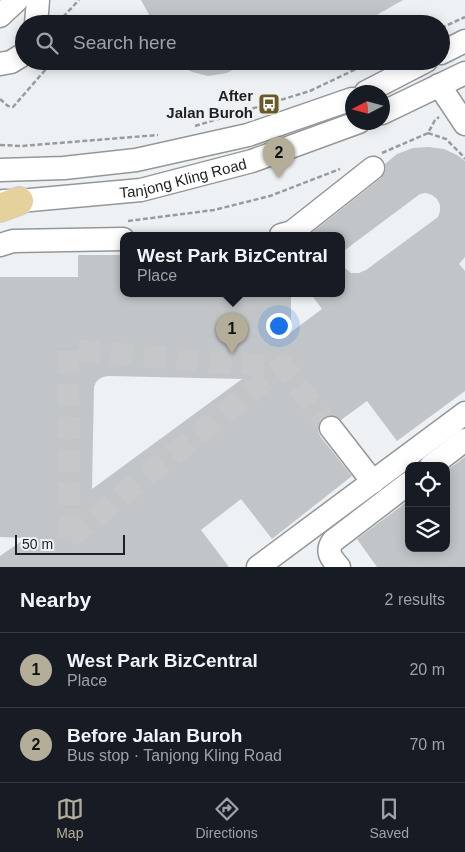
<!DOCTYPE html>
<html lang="en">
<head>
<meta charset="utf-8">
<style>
  :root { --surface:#171b24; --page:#20242c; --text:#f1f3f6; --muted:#9ea1a6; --line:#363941; --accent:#b4ae99 }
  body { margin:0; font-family:Arial,sans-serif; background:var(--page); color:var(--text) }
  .controls { position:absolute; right:15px; bottom:15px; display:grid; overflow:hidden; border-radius:10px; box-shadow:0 2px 12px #0003 }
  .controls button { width:45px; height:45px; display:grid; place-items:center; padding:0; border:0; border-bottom:1px solid var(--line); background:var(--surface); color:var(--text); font:25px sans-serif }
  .compass { position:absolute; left:345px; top:85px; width:45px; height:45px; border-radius:50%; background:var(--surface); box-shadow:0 2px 12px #0003; rotate:264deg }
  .scale { position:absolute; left:15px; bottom:12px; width:110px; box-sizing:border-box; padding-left:5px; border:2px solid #1f2021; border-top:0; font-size:14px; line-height:18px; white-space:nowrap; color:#1f2021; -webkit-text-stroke:4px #eef1f3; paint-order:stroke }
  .you { position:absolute; left:278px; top:325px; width:18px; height:18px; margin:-12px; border:4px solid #fff; border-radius:50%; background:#1a73e8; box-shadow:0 0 0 8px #1a73e833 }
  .badge { display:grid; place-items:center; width:32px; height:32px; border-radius:50%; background:var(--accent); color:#111; font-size:16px; font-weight:700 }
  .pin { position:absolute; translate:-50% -41px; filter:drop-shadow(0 1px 2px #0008) }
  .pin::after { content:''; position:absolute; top:26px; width:18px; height:15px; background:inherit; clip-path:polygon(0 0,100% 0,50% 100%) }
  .popup { position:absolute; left:120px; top:232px; width:225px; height:65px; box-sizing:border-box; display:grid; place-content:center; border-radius:10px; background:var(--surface); filter:drop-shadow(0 1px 4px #0005); font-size:16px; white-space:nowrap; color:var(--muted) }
  .popup b { font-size:19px; color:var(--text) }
  .popup::after { content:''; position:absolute; left:50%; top:100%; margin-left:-10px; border:10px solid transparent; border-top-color:var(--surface) }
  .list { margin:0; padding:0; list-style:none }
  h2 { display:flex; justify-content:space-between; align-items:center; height:65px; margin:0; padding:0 20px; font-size:21px }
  h2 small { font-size:16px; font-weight:400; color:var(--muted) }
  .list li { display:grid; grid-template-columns:32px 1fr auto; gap:15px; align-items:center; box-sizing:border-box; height:75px; padding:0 20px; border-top:1px solid var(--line) }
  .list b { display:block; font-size:19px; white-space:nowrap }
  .list p { margin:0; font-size:16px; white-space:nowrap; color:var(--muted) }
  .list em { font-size:16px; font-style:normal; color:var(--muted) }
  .icon { flex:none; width:28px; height:28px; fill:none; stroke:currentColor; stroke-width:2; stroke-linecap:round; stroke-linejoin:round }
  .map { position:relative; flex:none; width:465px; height:567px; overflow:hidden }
  .search { position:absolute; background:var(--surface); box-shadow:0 2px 12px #0003; left:15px; right:15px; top:15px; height:55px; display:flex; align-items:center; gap:12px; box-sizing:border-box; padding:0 18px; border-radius:28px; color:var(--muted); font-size:19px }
  .sheet { height:215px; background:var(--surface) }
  nav { display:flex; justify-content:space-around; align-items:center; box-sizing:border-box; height:70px; border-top:1px solid var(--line); background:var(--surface); font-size:14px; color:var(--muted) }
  nav a { display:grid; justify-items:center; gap:2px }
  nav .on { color:var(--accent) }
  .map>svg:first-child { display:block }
  .building { fill:#c2c5c8; fill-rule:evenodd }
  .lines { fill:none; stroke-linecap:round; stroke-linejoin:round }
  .minor-tunnel { stroke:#c5c7c9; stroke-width:22; stroke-dasharray:22 11; stroke-linecap:butt }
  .minor-casing { stroke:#949799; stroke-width:25 }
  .major-casing { stroke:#cecece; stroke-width:30 }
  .path { stroke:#999c9d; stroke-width:2.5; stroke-dasharray:5 2.5; stroke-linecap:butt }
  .minor { stroke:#fff; stroke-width:22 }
  .major { stroke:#e4d19b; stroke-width:28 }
  .labels { text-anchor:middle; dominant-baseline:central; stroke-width:5; stroke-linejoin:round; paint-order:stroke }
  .poi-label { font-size:15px; font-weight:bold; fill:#1f2021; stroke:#eef1f3; text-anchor:end }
  .street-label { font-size:15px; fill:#1f2021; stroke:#eef1f3 }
</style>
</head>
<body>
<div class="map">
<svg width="465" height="567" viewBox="0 0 465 567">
  <rect width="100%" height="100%" fill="#eef1f3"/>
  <!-- building -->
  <g class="building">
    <path d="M141 0H403L361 24H154Z"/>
    <path d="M172 61H249L227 73 208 76 192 72Z"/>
    <path d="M429 147 444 149 457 155 465 161V257L459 264 465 271V391L397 441 367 401 341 420 335 416 329 415 323 417 319 424 318 430 320 436 352 476 272 539 241 499 201 530 229 567H0V556L26 538 0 537V277H78V255H123V293H291V332L322 309 310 293H341V265L351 273H359L366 270 438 217 440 211V205L437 199 432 195 426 193 420 194 341 253V235H309L381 178 385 172 386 167 385 164 397 154 413 148ZM109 376 242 379 92 489 94 387 96 382 99 379 103 377Z"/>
    <path d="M465 457V567H377L357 539 400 507 409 500V548H446V471Z"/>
  </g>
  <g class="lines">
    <!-- minor-tunnel -->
    <g class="minor-tunnel">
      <path d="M69 538 68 350 213 362 283 366 331 428"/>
      <path d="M69 538 283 366"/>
    </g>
    <!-- minor casing -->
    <g class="minor-casing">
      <g id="minor">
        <path d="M0 16 17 0"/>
        <path d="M36 24 38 0"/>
        <path d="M441 53 465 41"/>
        <path d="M0 64 11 62 24 54"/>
        <path d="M439 85 465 124"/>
        <path d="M366 92 426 61"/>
        <path d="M382 113 465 73"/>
        <path d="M0 170 64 168 136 160 248 135 352 99"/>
        <path id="s1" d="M3 201H19L141 190 252 161 359 122"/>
        <path d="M281 235 292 232 373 168"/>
        <path d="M0 245 13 241 123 239"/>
        <path d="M331 428 373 482"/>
        <path d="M431 466 465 440"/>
        <path d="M258 567 465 413"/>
        <path d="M339 567C332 559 325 552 333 541L409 483"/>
      </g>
    </g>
    <!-- major casing -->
    <g class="major-casing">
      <path id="major" d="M0 208 19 201"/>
    </g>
    <!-- path -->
    <g class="path">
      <path d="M62 24V18L79 0"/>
      <path d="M441 28 465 17"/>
      <path d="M0 99 8 106 13 107 53 61"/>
      <path d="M195 126 310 91 373 61"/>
      <path d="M428 133 446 139 461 154 465 159"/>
      <path d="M0 145 21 146 158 135"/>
      <path d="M382 153 428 133 435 120 439 117"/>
      <path d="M128 221 214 210 270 196 340 169"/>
    </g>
    <!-- minor -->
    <use href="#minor" class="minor"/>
    <!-- major -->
    <use href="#major" class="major"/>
  </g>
  <!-- icons -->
  <defs>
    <g id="bus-square" transform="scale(1.125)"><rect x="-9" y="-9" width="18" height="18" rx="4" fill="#6a5927" stroke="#eef1f3"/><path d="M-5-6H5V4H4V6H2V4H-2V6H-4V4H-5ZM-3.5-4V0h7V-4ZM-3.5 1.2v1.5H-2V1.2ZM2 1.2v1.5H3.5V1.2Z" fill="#fff"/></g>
  </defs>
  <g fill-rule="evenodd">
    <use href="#bus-square" x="269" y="104"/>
  </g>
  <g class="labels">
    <!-- poi labels -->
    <g class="poi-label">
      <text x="253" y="95">After<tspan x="253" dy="17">Jalan Buroh</tspan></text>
    </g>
    <!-- street labels -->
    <g class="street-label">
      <text stroke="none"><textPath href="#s1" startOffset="182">Tanjong Kling Road</textPath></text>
    </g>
  </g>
</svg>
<div class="controls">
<button><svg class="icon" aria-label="locate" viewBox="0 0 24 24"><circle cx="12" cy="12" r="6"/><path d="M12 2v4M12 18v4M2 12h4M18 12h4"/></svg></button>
<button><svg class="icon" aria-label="layers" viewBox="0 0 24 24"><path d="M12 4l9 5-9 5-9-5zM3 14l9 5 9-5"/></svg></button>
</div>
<svg class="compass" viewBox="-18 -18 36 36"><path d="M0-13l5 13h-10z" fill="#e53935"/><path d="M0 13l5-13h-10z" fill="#9ea1a6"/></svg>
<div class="scale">50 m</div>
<div class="you"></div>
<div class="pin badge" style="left:232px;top:354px">1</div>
<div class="popup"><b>West Park BizCentral</b>Place</div>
<div class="pin badge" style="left:279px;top:178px">2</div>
<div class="search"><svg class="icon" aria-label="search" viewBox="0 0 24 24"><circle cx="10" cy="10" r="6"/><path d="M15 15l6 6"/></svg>Search here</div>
</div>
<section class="sheet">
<h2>Nearby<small>2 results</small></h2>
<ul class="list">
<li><span class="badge">1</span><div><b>West Park BizCentral</b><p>Place</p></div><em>20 m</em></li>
<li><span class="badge">2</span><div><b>Before Jalan Buroh</b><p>Bus stop · Tanjong Kling Road</p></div><em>70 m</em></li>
</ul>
</section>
<nav>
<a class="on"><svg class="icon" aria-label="map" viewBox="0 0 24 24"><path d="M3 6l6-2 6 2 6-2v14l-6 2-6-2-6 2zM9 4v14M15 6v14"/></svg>Map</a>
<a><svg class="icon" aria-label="directions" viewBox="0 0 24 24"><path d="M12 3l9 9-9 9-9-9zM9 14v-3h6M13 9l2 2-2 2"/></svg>Directions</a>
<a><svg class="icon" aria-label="saved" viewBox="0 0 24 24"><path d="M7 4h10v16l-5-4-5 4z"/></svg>Saved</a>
</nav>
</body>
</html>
